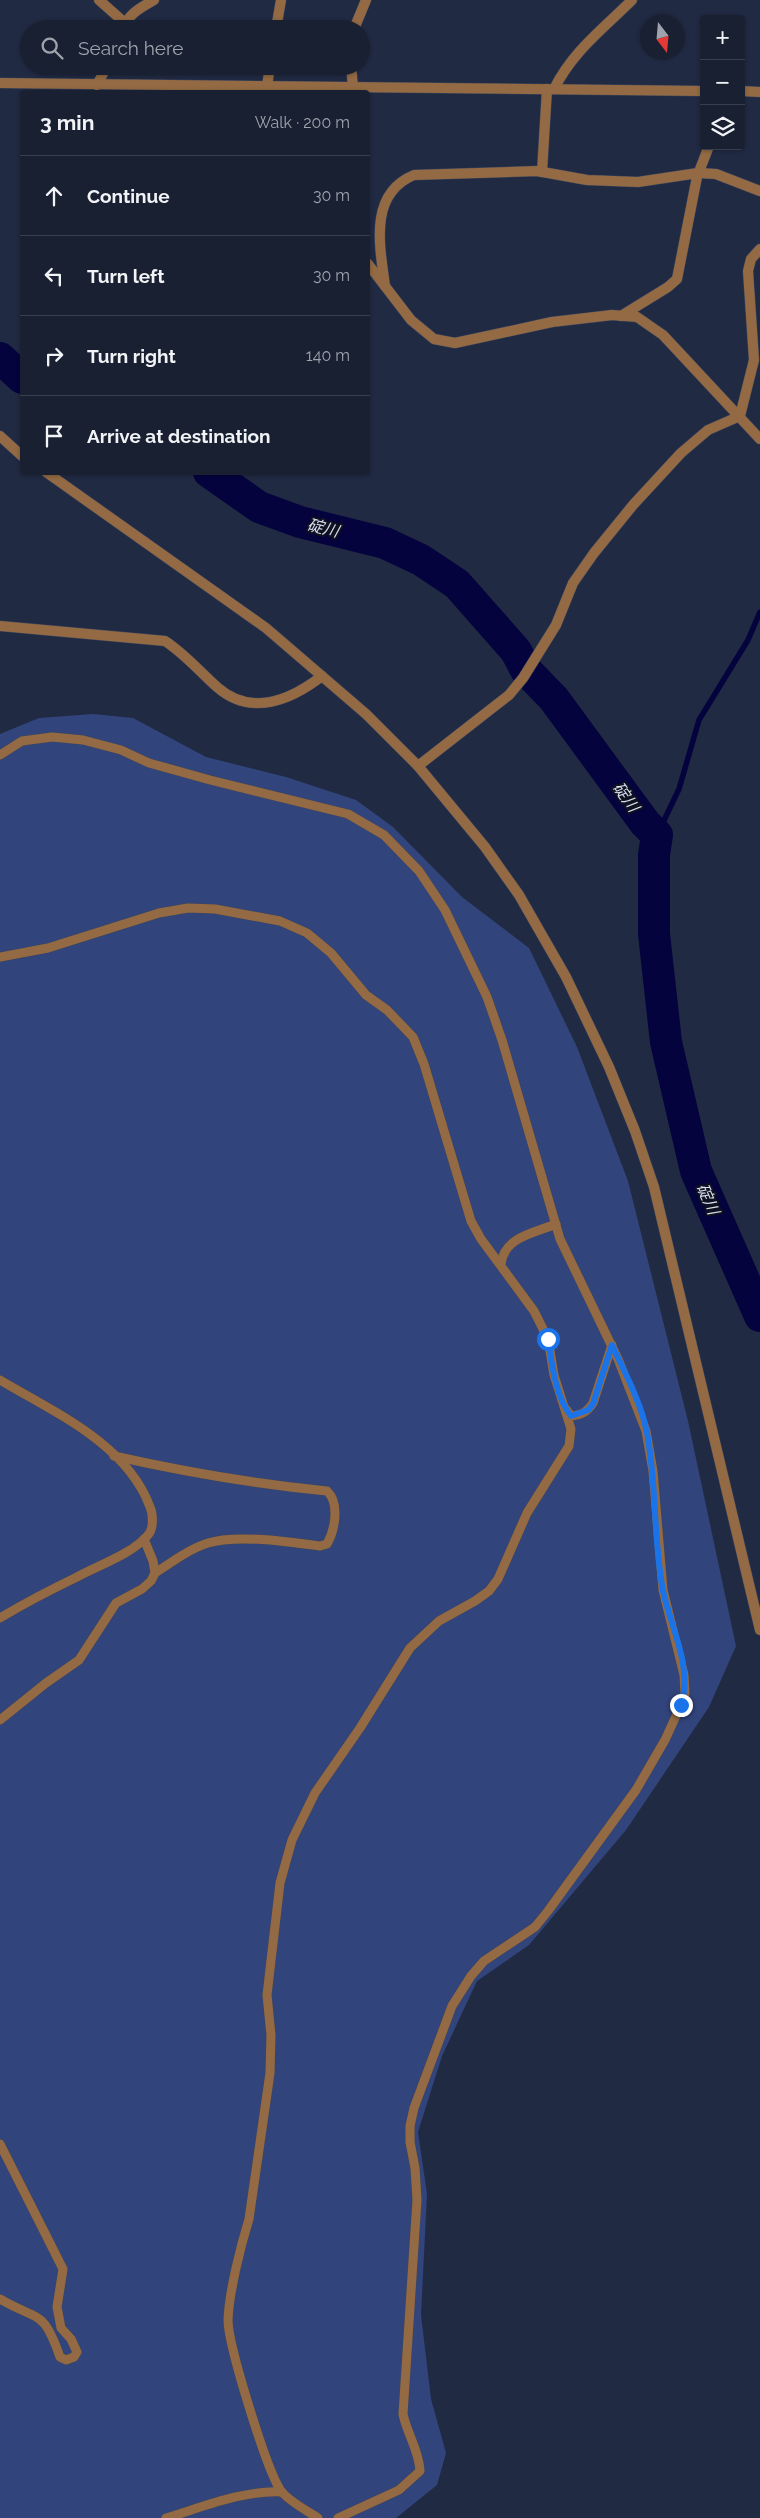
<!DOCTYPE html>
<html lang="en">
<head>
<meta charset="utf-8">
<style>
  :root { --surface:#192032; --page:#22283a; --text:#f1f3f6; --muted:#9fa3ac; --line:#373e4d }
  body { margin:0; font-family:Raleway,"Noto Sans JP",sans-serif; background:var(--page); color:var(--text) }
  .controls { position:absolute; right:15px; top:15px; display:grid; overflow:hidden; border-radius:5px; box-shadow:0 1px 4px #0004 }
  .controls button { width:45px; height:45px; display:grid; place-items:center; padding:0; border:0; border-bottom:1px solid var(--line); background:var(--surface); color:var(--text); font:25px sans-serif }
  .compass { position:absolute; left:640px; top:15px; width:45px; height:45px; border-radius:50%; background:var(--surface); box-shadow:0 1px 4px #0004; rotate:164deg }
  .stop { position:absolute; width:15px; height:15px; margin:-11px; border:4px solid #1a73e8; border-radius:50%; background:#fff }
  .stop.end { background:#1a73e8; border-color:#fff; box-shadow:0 1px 5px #0008 }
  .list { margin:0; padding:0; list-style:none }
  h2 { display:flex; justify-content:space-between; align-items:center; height:65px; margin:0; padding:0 20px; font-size:21px }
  h2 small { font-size:16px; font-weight:400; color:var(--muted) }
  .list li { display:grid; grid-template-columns:32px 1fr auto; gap:15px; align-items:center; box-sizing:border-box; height:80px; padding:0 20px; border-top:1px solid var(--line) }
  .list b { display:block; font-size:19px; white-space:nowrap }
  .list em { font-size:16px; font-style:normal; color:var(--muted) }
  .icon { flex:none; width:28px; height:28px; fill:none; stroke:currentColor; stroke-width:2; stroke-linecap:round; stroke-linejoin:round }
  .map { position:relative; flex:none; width:760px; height:2518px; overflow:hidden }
  .search { position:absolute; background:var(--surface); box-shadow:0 1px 4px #0004; left:20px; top:20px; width:350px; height:55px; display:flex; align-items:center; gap:12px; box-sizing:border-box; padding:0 18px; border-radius:28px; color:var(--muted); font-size:19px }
  .panel { position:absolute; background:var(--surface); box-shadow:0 1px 4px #0004; left:20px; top:90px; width:350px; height:385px; border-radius:5px }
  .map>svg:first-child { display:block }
  .green { fill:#32447c }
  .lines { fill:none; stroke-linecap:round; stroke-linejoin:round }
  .stream { stroke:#04033e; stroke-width:5.5 }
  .river { stroke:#04033e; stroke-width:32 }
  .service-casing { stroke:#3d465d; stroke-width:10 }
  .minor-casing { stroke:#3d465d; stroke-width:11 }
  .tertiary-casing { stroke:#3d465d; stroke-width:11 }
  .service { stroke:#936a43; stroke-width:9 }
  .minor { stroke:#936a43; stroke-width:10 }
  .tertiary { stroke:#936a43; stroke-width:10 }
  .route { stroke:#1a73e8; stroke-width:6 }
  .labels { text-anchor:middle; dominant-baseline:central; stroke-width:4; stroke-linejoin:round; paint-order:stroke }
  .water-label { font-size:16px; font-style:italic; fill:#d7def1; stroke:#0f131f }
</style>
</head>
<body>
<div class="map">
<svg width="760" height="2518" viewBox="0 0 760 2518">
  <rect width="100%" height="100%" fill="#212a43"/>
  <!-- green -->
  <path class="green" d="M93 714 133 718 206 757 286 777 356 800 393 827 462 897 529 948 577 1047 628 1181 688 1421 736 1646 709 1707 626 1830 529 1945 477 1981 442 2056 418 2132 427 2194 421 2315 431 2399 446 2453 437 2485 396 2518H0V734L39 718Z"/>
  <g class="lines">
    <!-- stream -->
    <path class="stream" d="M657 835 679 789 699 720 748 640 760 612"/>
    <!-- river -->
    <g class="river">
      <path d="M0 358 22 378"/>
      <path d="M209 472 259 507 300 522 385 543 421 560 457 584 516 651 526 670 554 699 645 823 657 835 654 855V934L666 1042 696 1171 760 1316"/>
    </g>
    <!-- service casing -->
    <g class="service-casing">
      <g id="service">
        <path d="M0 755 22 741 52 737 83 740 121 750 149 763 210 780 348 814 384 835 419 871 445 910 487 997 502 1040 560 1239 618 1359 646 1431 653 1471 663 1590 684 1675 685 1694 681 1705 665 1740 636 1790 548 1911 535 1927 484 1961 471 1976 452 2006 414 2108 410 2126V2142L415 2168 417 2200 403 2414C407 2434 419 2450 420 2471L399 2490 338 2518"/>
        <path d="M0 957 48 948 159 913 188 908 215 909 280 921 307 933 331 953 366 995 387 1010 413 1037 424 1064 471 1221 481 1239 534 1311 548 1339 554 1375 571 1429 569 1446 527 1513 498 1579 489 1591 475 1601 439 1621 410 1648 360 1728 315 1793 292 1840 280 1883 267 1995 271 2035 270 2073 249 2219C241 2245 229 2292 228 2320 228 2345 267 2471 281 2491 290 2502 306 2510 318 2518"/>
        <path d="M501 1264C504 1237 534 1233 556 1224"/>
        <path d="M0 1380C54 1412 127 1444 150 1507 153 1514 154 1529 148 1535 134 1553 97 1566 77 1577 50 1590 25 1603 0 1618"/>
        <path d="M565 1408 571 1416C582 1415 587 1412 593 1403L612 1345"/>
        <path d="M114 1456C185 1472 255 1484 327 1491 340 1503 335 1530 327 1544L320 1546C291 1542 236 1534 208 1543 189 1549 172 1562 155 1573"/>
        <path d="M0 1720 46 1683 79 1660 116 1603 142 1589 151 1581 155 1573 153 1561 144 1539"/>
        <path d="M0 2144 63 2269 57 2307 61 2328 71 2339 77 2352 74 2357 66 2360 60 2357C43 2308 39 2322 0 2299"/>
        <path d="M166 2518C203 2507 243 2490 282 2492"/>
      </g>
    </g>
    <!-- minor casing -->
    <g class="minor-casing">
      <g id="minor">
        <path d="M99 0 125 23"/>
        <path d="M124 29C127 14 142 7 154 0"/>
        <path d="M276 29 281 0"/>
        <path d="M354 29 366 0"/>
        <path d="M351 66 353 87"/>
        <path d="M97 85 107 66"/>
        <path d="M267 86 270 66"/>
        <path d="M554 89C573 51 602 30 632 0"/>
        <path d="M542 172 547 89"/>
        <path d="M368 264 411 320 434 339 455 343 552 322 612 315 637 317 663 335 760 439"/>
        <path d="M385 286C380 247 368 194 414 175L537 171 587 180 638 182 698 173 716 174 760 191"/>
        <path d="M621 316 668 287 677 279 697 177 709 146"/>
        <path d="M0 626 165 641C185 654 199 671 217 687 251 717 291 700 322 676"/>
        <path d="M418 766 509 695 523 678 556 625 573 583 594 553 633 505 681 453 708 430 740 416 754 360 748 271 751 259 760 249"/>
      </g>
    </g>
    <!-- tertiary casing -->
    <g class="tertiary-casing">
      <g id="tertiary">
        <path d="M0 83 704 91"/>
        <path d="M741 91 760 92"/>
        <path d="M0 436 22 456"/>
        <path d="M46 472 266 628 366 714 418 766 485 847 519 895 566 977 609 1067 635 1131 654 1187 760 1630"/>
      </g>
    </g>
    <!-- service -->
    <use href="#service" class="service"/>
    <!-- minor -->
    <use href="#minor" class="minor"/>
    <!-- tertiary -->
    <use href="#tertiary" class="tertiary"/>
  </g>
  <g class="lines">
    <!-- route -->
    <path class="route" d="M548 1339C552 1364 555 1396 571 1416L588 1410 593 1404 612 1345C625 1373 641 1402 647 1433 657 1485 653 1539 663 1591 671 1628 693 1667 681 1705"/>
  </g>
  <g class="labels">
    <!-- water labels -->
    <g class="water-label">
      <text transform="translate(323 528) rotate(14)">碇川</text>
      <text transform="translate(626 797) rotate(54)">碇川</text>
      <text transform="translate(708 1199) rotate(66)">碇川</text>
    </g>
  </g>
</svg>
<div class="controls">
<button>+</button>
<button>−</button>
<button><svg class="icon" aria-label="layers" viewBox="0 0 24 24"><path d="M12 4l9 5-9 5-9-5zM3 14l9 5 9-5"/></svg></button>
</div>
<svg class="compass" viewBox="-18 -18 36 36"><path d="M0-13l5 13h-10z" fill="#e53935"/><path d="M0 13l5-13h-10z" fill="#9fa3ac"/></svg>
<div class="stop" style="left:548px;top:1339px"></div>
<div class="stop end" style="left:681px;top:1705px"></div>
<div class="search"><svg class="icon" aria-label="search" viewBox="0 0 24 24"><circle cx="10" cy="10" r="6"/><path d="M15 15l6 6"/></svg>Search here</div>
<section class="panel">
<h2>3 min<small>Walk · 200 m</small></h2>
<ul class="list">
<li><svg class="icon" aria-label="ahead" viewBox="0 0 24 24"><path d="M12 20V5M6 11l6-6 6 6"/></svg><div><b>Continue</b></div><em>30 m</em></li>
<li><svg class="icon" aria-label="left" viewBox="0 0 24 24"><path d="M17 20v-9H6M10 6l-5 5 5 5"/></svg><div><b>Turn left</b></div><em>30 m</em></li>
<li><svg class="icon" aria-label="right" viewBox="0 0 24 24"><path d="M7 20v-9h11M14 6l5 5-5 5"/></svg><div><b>Turn right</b></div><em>140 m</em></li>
<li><svg class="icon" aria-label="arrive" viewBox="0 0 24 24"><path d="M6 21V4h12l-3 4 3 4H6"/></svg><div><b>Arrive at destination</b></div></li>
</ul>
</section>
</div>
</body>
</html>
